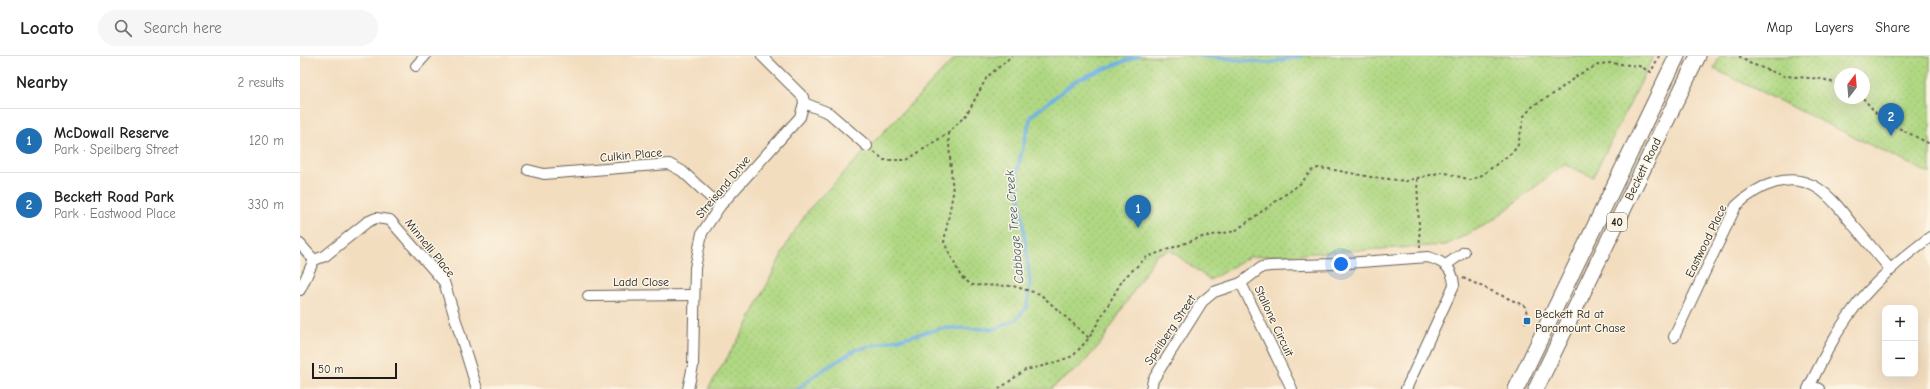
<!DOCTYPE html>
<html lang="en">
<head>
<meta charset="utf-8">
<style>
  :root { --surface:#fff; --page:#f6f6f6; --text:#202124; --muted:#757577; --line:#e0e0e0; --accent:#1f6fb2 }
  body { margin:0; font-family:"Comic Neue",sans-serif; background:var(--page); color:var(--text) }
  .controls { position:absolute; right:12px; bottom:12px; display:grid; overflow:hidden; border-radius:8px; box-shadow:0 4px 16px #0002 }
  .controls button { width:36px; height:36px; display:grid; place-items:center; padding:0; border:0; border-bottom:1px solid var(--line); background:var(--surface); color:var(--text); font:20px sans-serif }
  .compass { position:absolute; left:1534px; top:12px; width:36px; height:36px; border-radius:50%; background:var(--surface); box-shadow:0 4px 16px #0002; rotate:16deg }
  .scale { position:absolute; left:12px; bottom:10px; width:85px; box-sizing:border-box; padding-left:4px; border:2px solid #1c1c1c; border-top:0; font-size:11px; line-height:14px; white-space:nowrap; color:#1c1c1c; -webkit-text-stroke:3px #fcf5e5; paint-order:stroke }
  .you { position:absolute; left:1041px; top:208px; width:14px; height:14px; margin:-10px; border:3px solid #fff; border-radius:50%; background:#1a73e8; box-shadow:0 0 0 6px #1a73e833 }
  .badge { display:grid; place-items:center; width:26px; height:26px; border-radius:50%; background:var(--accent); color:#fff; font-size:13px; font-weight:700 }
  .pin { position:absolute; translate:-50% -33px; filter:drop-shadow(0 1px 2px #0008) }
  .pin::after { content:''; position:absolute; top:21px; width:14px; height:12px; background:inherit; clip-path:polygon(0 0,100% 0,50% 100%) }
  .list { margin:0; padding:0; list-style:none }
  h2 { display:flex; justify-content:space-between; align-items:center; height:52px; margin:0; padding:0 16px; font-size:17px }
  h2 small { font-size:13px; font-weight:400; color:var(--muted) }
  .list li { display:grid; grid-template-columns:26px 1fr auto; gap:12px; align-items:center; box-sizing:border-box; height:64px; padding:0 16px; border-top:1px solid var(--line) }
  .list b { display:block; font-size:15px; white-space:nowrap }
  .list p { margin:0; font-size:13px; white-space:nowrap; color:var(--muted) }
  .list em { font-size:13px; font-style:normal; color:var(--muted) }
  .icon { flex:none; width:22px; height:22px; fill:none; stroke:currentColor; stroke-width:2; stroke-linecap:round; stroke-linejoin:round }
  .map { position:relative; flex:none; width:1630px; height:333px; overflow:hidden }
  header { display:flex; align-items:center; gap:24px; box-sizing:border-box; height:56px; padding:0 20px; background:var(--surface); border-bottom:1px solid var(--line) }
  header strong { font-size:19px }
  nav { display:flex; gap:22px; margin-inline-start:auto; font-size:14px }
  .search { width:280px; height:36px; background:var(--page); display:flex; align-items:center; gap:10px; box-sizing:border-box; padding:0 14px; border-radius:22px; color:var(--muted); font-size:15px }
  main { display:flex }
  aside { flex:1; background:var(--surface) }
  .map>svg:first-child { display:block }
  .park { fill:url(#park-dots); stroke:#667a50; fill-rule:evenodd }
  .lines { fill:none; stroke-linecap:round; stroke-linejoin:round }
  .stream { stroke:#6fb1e4; stroke-width:3.5 }
  .minor-casing { stroke:#676055; stroke-width:12 }
  .primary-casing { stroke:#676055; stroke-width:17 }
  .path { stroke:#676055; stroke-width:2; stroke-dasharray:3 3; stroke-linecap:butt }
  .minor { stroke:#fff; stroke-width:10 }
  .primary { stroke:#fff; stroke-width:15 }
  .poi-dot { fill:#1f6fb2; stroke:#fcf5e5; stroke-width:1.5 }
  .labels { text-anchor:middle; dominant-baseline:central; stroke-width:3; stroke-linejoin:round; paint-order:stroke }
  .shield { fill:#fcf5e5; stroke:#5f5d58; stroke-width:1 }
  .shield-label { font-size:11px; font-weight:bold; fill:#1c1c1c }
  .street-label { font-size:12px; fill:#1c1c1c; stroke:#fcf5e5 }
  .poi-label { font-size:12px; fill:#1c1c1c; stroke:#fcf5e5; text-anchor:start }
  .water-label { font-size:13px; font-style:italic; fill:#3d586c; stroke:#fcf5e5 }
</style>
</head>
<body>
<header>
<strong>Locato</strong>
<div class="search"><svg class="icon" aria-label="search" viewBox="0 0 24 24"><circle cx="10" cy="10" r="6"/><path d="M15 15l6 6"/></svg>Search here</div>
<nav><a>Map</a><a>Layers</a><a>Share</a></nav>
</header>
<main>
<aside>
<h2>Nearby<small>2 results</small></h2>
<ul class="list">
<li><span class="badge">1</span><div><b>McDowall Reserve</b><p>Park · Speilberg Street</p></div><em>120 m</em></li>
<li><span class="badge">2</span><div><b>Beckett Road Park</b><p>Park · Eastwood Place</p></div><em>330 m</em></li>
</ul>
</aside>
<div class="map">
<svg width="1630" height="333" viewBox="0 0 1630 333">
  <defs>
    <pattern id="park-dots" width="8" height="8" patternUnits="userSpaceOnUse"><rect width="8" height="8" fill="#b0d883"/><path d="M2 2h.1M6 6h.1" fill="none" stroke="#97b971" stroke-width="1.8" stroke-linecap="round"/></pattern>
  </defs>
  <rect width="100%" height="100%" fill="#fcf5e5"/>
  <filter id="ink" filterUnits="userSpaceOnUse"><feTurbulence type="fractalNoise" baseFrequency=".025" numOctaves="2"/><feDisplacementMap in="SourceGraphic" scale="8" xChannelSelector="R" yChannelSelector="G"/><feConvolveMatrix kernelMatrix="1 2 1 2 8 2 1 2 1" color-interpolation-filters="sRGB"/></filter>
  <filter id="wash" filterUnits="userSpaceOnUse"><feTurbulence type="fractalNoise" baseFrequency=".012" numOctaves="4" result="noise"/><feDisplacementMap in="SourceGraphic" scale="16" xChannelSelector="R" yChannelSelector="G"/><feGaussianBlur stdDeviation="0.9" result="paint"/><feColorMatrix in="noise" values="0 0 0 0 0 0 0 0 0 0 0 0 0 0 0 0 0 1.4 0 .05"/><feComposite in="paint" operator="in"/></filter>
  <g filter="url(#wash)">
    <rect width="100%" height="100%" fill="#f3ddbf"/>
    <!-- park -->
    <g class="park">
      <path d="M657 0H1354L1293 121 1264 108 1191 166 1146 189 949 201 910 224 870 194 856 199 801 287 781 310 750 333H408L447 269 490 182 510 152Z"/>
      <path d="M1420 0H1630V118L1414 13ZM1540 18H1564V42H1540Z"/>
    </g>
    <g class="lines">
      <!-- stream -->
      <g class="stream">
        <path d="M900 0 968 7 1002 0"/>
        <path d="M498 333 515 319 555 294 643 272 695 273 717 263 727 250 730 228 717 114 731 60 778 23 838 0"/>
      </g>
    </g>
  </g>
  <g filter="url(#ink)">
    <g class="lines">
      <!-- minor casing -->
      <g class="minor-casing">
        <g id="minor">
          <path d="M116 10 125 0"/>
          <path d="M504 47 529 57 567 90"/>
          <path d="M228 114 244 118 369 108 382 115 420 150"/>
          <path d="M0 188 14 204"/>
          <path d="M1146 209 1164 196"/>
          <path d="M0 234 14 204 25 200 67 166 76 162 90 164 144 226 177 333"/>
          <path d="M288 240 394 239"/>
          <path d="M1374 281 1436 150C1458 129 1491 114 1519 133 1533 142 1543 157 1553 169 1566 184 1578 199 1591 214"/>
          <path d="M1510 329 1519 333"/>
          <path d="M388 333 393 310 395 212 402 177 420 150 500 61 504 47 503 41 462 0"/>
          <path d="M851 333 853 324 902 246 914 236 941 227"/>
          <path d="M992 333 941 227 962 211 970 210 1034 208 1128 201C1144 206 1153 212 1154 229L1106 333"/>
          <path d="M1508 333C1521 307 1534 279 1552 255 1572 227 1602 202 1630 181"/>
        </g>
      </g>
      <!-- primary casing -->
      <g class="primary-casing">
        <g id="primary">
          <path d="M1216 333 1377 0"/>
          <path d="M1236 333 1398 0"/>
        </g>
      </g>
      <!-- path -->
      <g class="path">
        <path d="M1439 0 1449 7 1484 20 1523 23 1540 29"/>
        <path d="M1563 42 1581 63 1630 88"/>
        <path d="M648 77 653 137 644 186 661 221 672 229 713 230 740 238 789 282"/>
        <path d="M574 96 584 104H607L648 77 667 58 687 21 712 0"/>
        <path d="M1117 123 1120 192"/>
        <path d="M1163 222 1225 250 1227 258 1225 267"/>
        <path d="M699 333 725 314 747 309 773 300 789 282 823 223 847 201 902 181 935 175 1001 127 1011 115 1018 112 1029 113 1071 121 1106 125 1142 116 1171 124 1182 119 1213 96 1218 89 1224 60 1234 49 1255 37 1278 19 1300 8 1311 7 1339 10 1351 16 1359 0"/>
      </g>
      <!-- minor -->
      <use href="#minor" class="minor"/>
      <!-- primary -->
      <use href="#primary" class="primary"/>
    </g>
  </g>
  <!-- markers -->
  <rect class="poi-dot" x="1223" y="261" width="8" height="8" rx="2"/>
  <g class="labels">
    <!-- shield labels -->
    <rect class="shield" x="1307" y="157" width="20" height="18" rx="3"/>
    <g class="shield-label">
      <text x="1317" y="166">40</text>
    </g>
    <!-- street labels -->
    <g class="street-label">
      <text transform="translate(331 99) rotate(-5)">Culkin Place</text>
      <text transform="translate(1343 113) rotate(-64)">Beckett Road</text>
      <text transform="translate(423 131) rotate(-50)">Streisand Drive</text>
      <text transform="translate(1406 185) rotate(-64)">Eastwood Place</text>
      <text transform="translate(130 192) rotate(51)">Minnelli Place</text>
      <text x="341" y="226">Ladd Close</text>
      <text transform="translate(974 265) rotate(65)">Stallone Circuit</text>
      <text transform="translate(870 274) rotate(-56)">Speilberg Street</text>
    </g>
    <!-- poi labels -->
    <g class="poi-label">
      <text x="1235" y="258">Beckett Rd at<tspan x="1235" dy="14">Paramount Chase</tspan></text>
    </g>
    <!-- water labels -->
    <g class="water-label">
      <text transform="translate(714 171) rotate(-95)">Cabbage Tree Creek</text>
    </g>
  </g>
</svg>
<div class="controls">
<button>+</button>
<button>−</button>
</div>
<svg class="compass" viewBox="-18 -18 36 36"><path d="M0-13l5 13h-10z" fill="#e53935"/><path d="M0 13l5-13h-10z" fill="#757577"/></svg>
<div class="scale">50 m</div>
<div class="you"></div>
<div class="pin badge" style="left:838px;top:172px">1</div>
<div class="pin badge" style="left:1591px;top:80px">2</div>
</div>
</main>
</body>
</html>
